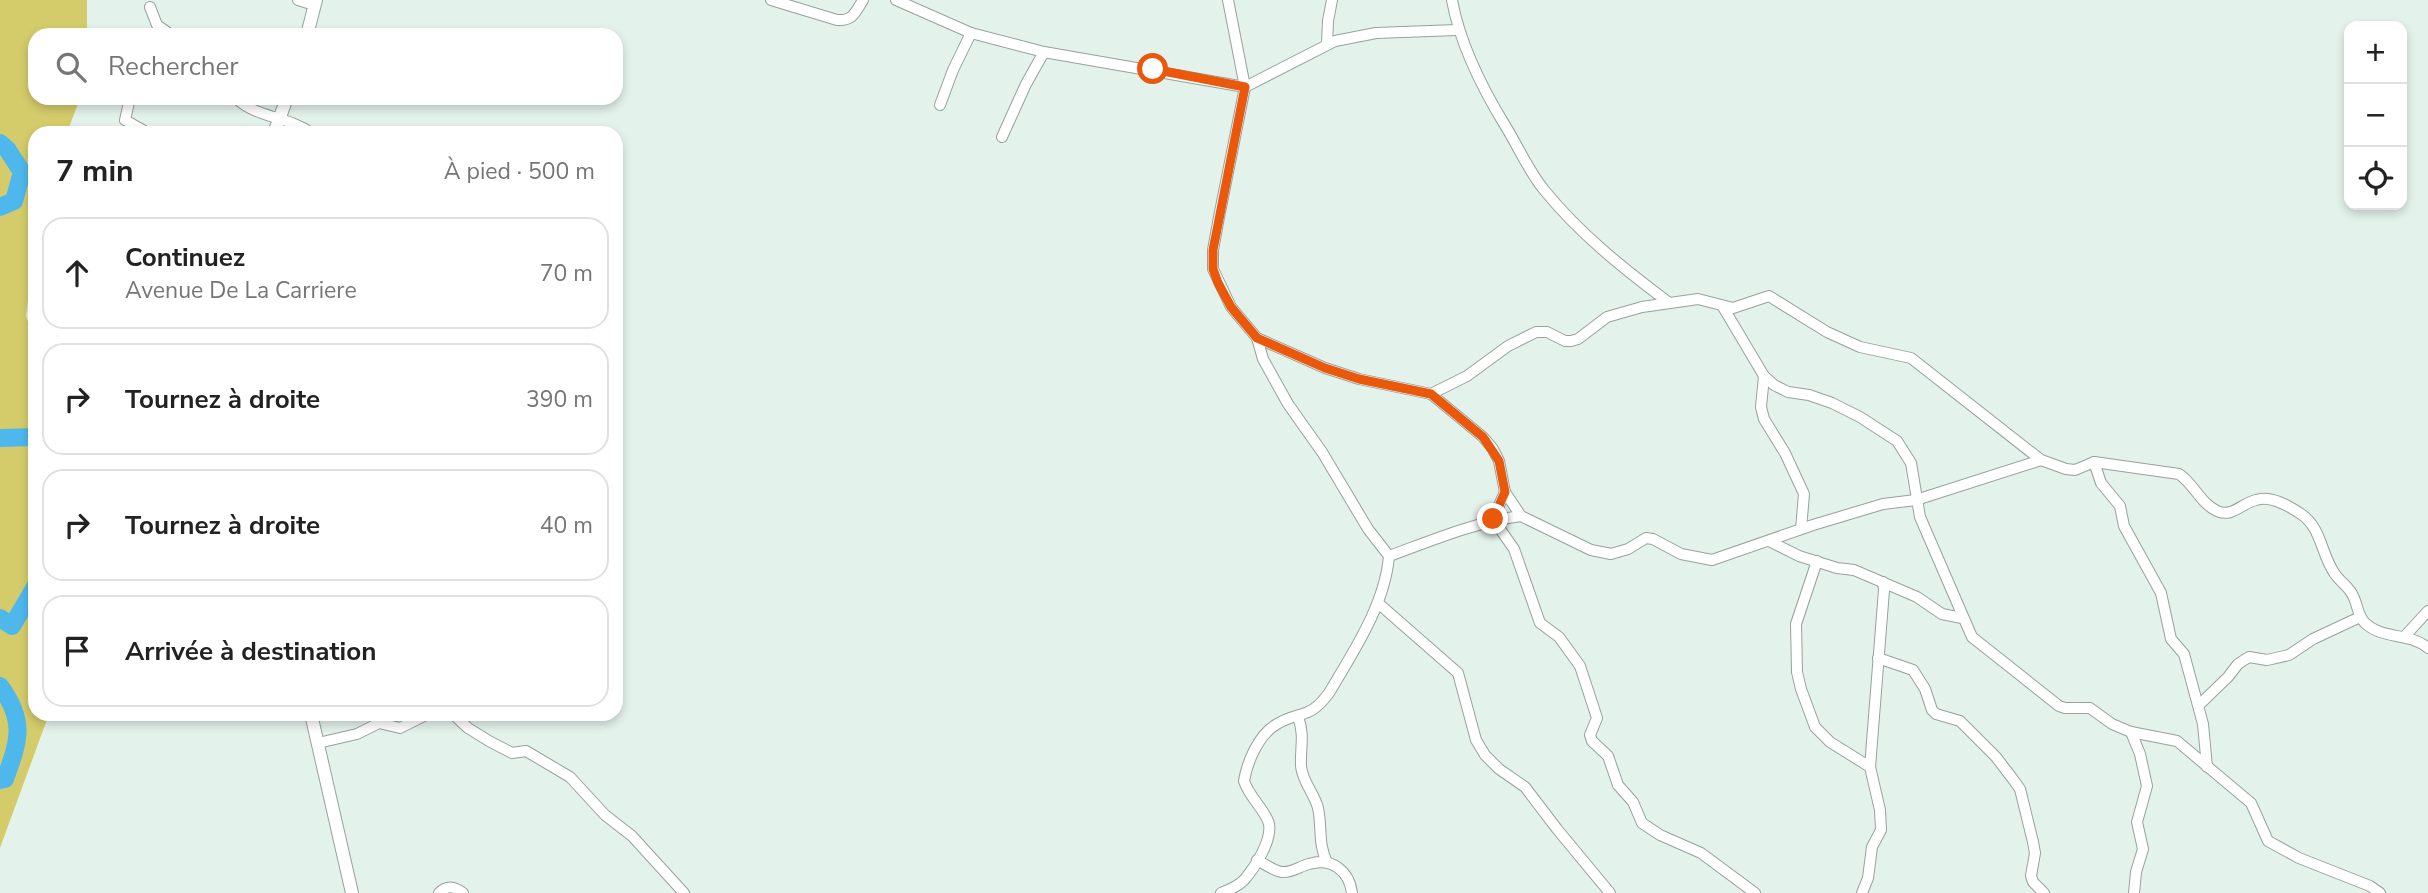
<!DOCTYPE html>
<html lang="fr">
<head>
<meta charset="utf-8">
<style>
  :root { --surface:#fff; --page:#f2f2f2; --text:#222; --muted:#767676; --line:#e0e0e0 }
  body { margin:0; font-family:"Nunito Sans",sans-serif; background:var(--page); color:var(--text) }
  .controls { position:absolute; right:21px; top:21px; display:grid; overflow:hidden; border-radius:14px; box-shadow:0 4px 10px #0003 }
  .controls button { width:63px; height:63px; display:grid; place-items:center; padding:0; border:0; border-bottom:2px solid var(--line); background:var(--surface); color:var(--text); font:35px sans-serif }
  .stop { position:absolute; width:21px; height:21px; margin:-16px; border:5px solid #ea580c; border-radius:50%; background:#fff }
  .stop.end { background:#ea580c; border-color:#fff; box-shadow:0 2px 7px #0008 }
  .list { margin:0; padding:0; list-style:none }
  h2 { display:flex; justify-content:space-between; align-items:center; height:91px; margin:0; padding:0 28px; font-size:30px }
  h2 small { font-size:23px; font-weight:400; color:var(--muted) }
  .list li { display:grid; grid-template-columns:46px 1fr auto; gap:21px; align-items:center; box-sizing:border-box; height:112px; margin:0 14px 14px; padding:0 14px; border:2px solid var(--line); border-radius:21px }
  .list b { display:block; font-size:26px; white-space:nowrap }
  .list p { margin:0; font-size:23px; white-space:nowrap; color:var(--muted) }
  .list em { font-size:23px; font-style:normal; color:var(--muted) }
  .icon { flex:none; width:38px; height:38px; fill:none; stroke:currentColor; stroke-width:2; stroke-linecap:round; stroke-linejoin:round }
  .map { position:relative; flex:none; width:2428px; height:893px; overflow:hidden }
  .search { position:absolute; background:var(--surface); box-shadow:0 4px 10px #0003; left:28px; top:28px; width:595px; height:77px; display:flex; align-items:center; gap:18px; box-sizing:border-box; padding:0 24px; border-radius:21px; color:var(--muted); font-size:26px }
  .panel { position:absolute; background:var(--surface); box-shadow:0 4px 10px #0003; left:28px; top:126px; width:595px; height:595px; border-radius:21px }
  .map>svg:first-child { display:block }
  .green { fill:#d4cc6b }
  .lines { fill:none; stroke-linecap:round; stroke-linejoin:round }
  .river { stroke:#4eb8ed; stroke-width:18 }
  .minor-casing { stroke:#95a29d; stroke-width:12 }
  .tertiary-casing { stroke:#95a29d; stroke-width:14 }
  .minor { stroke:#fff; stroke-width:10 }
  .tertiary { stroke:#fff; stroke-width:12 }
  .route { stroke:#ea580c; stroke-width:9 }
</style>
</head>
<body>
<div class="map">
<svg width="2428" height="893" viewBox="0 0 2428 893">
  <rect width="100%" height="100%" fill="#e4f2ec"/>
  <!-- green -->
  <path class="green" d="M0 0H87V35H35V98H80L67 133H35V243L26 316 35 343 31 418 35 419V714H49L0 848Z"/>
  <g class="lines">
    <!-- river -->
    <g class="river">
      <path d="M0 143 7 149 22 172 14 201 0 207"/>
      <path d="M0 438 35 437"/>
      <path d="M0 618 12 626 35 587"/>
      <path d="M0 686C26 721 19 741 5 779L0 780"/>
    </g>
    <!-- minor casing -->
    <g class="minor-casing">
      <g id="minor">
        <path d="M298 0 314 5"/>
        <path d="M771 0 837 20C853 21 855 13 863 0"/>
        <path d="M896 0 971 33 1044 52 1245 87 1335 41 1376 33 1457 30"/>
        <path d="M1228 0 1245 87 1219 217 1213 250V269L1231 307 1257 338 1325 368 1359 379 1431 394 1467 376 1508 346 1536 332H1547L1565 341H1571L1578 339 1607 317 1642 307 1698 299 1733 308 1769 296 1827 332 1860 347 1911 358 2041 460 2066 469 2075 470 2094 462 2179 474C2194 484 2200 503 2217 511 2232 518 2242 503 2256 500 2271 495 2289 506 2301 514 2322 528 2321 555 2335 574 2341 583 2350 587 2354 598 2358 607 2358 616 2365 623 2383 640 2409 632 2428 648"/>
        <path d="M1452 0C1460 45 1482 88 1506 127 1519 148 1529 172 1545 191 1580 234 1624 269 1668 302"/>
        <path d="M150 7 157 25 171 35"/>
        <path d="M1327 43 1328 21 1332 0"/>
        <path d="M130 98 125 120 148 133"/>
        <path d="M236 98C256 118 288 116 311 133"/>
        <path d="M940 105 953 70 971 33"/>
        <path d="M1002 137 1026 84 1044 52"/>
        <path d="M1723 307 1764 376 1774 385 1788 392 1809 395 1832 403 1860 417 1897 441 1911 463 1920 517 1972 637 2059 706 2065 708H2090L2112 724 2131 732 2177 741 2251 803 2268 841 2299 858 2370 886 2380 893"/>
        <path d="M1764 376 1761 407 1764 419 1785 453 1804 494 1801 529"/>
        <path d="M1431 394 1483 437 1493 449 1499 461 1505 492 1521 516 1591 550 1611 554 1628 549 1646 538 1653 539 1681 554 1712 560 1813 525 1883 504 1916 500 2041 460"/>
        <path d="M2094 462 2101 483 2120 506 2124 526 2161 593 2171 639 2184 654 2203 724 2207 767"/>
        <path d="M1505 492 1493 519 1514 549 1540 623 1559 637 1580 666 1597 718 1590 735 1592 741 1608 756 1618 785 1633 802 1642 823 1660 835 1701 853 1755 893"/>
        <path d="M1769 541 1799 556 1837 568 1854 570 1917 597 1942 614 1962 618"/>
        <path d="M1389 556C1433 540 1475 522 1521 516"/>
        <path d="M1817 561 1796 624 1797 672 1801 689 1815 727 1830 742 1870 767"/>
        <path d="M1378 603 1458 673 1476 740 1485 755 1499 769 1525 787 1557 829 1610 893"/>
        <path d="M2404 637 2428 611"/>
        <path d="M1878 658 1913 670 1925 689 1932 710 1936 714 1960 721 1996 757 2012 778 2020 789 2033 842 2035 853 2031 876 2033 882 2044 893"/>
        <path d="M2199 705 2228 677 2238 664 2249 657 2267 660 2289 655 2313 639 2360 617"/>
        <path d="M453 714 468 728 489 741 512 753 526 751 570 777 605 815 632 836 684 893"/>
        <path d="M1298 717C1305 735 1300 749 1301 766 1302 781 1314 793 1318 808 1322 826 1318 845 1327 862"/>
        <path d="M2131 732 2140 754 2147 786 2137 822 2143 849 2136 872 2134 893"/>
        <path d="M318 743 357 734 379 723 400 728 428 714"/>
        <path d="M1257 860C1265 864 1274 871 1282 872 1292 873 1300 866 1309 864 1332 857 1349 871 1352 893"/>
        <path d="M439 893C447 885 454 886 463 893"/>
        <path d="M1221 893C1229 890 1239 886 1245 879 1255 867 1272 841 1269 824 1266 811 1249 797 1244 781 1247 762 1259 734 1277 724 1301 710 1309 720 1329 693 1353 652 1385 605 1389 556L1368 529 1322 452 1288 404 1263 359 1257 338"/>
        <path d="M1862 893 1868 878 1872 847 1881 830 1880 810 1870 767 1884 590 1883 582"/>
      </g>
    </g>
    <!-- tertiary casing -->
    <g class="tertiary-casing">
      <g id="tertiary">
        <path d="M307 35 316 0"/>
        <path d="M274 133 287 98"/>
        <path d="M311 714 352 893"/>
      </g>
    </g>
    <!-- minor -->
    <use href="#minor" class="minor"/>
    <!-- tertiary -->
    <use href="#tertiary" class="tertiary"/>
  </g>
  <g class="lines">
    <!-- route -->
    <path class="route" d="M1153 69 1245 87 1213 250V269L1218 283 1231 307 1257 338 1325 368 1359 379 1431 394 1483 437 1499 461 1505 492 1493 519"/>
  </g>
</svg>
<div class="controls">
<button>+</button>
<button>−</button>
<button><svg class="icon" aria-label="locate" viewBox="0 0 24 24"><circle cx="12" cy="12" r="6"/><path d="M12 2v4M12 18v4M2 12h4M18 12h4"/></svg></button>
</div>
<div class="stop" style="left:1153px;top:69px"></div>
<div class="stop end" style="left:1493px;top:519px"></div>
<div class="search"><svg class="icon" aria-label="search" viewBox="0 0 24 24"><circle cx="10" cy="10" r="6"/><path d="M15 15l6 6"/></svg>Rechercher</div>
<section class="panel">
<h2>7 min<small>À pied · 500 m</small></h2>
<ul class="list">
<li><svg class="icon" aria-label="ahead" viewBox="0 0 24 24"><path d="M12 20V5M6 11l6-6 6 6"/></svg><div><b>Continuez</b><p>Avenue De La Carriere</p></div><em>70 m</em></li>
<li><svg class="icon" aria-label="right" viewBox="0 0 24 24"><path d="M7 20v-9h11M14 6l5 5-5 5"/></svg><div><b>Tournez à droite</b></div><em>390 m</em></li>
<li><svg class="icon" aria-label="right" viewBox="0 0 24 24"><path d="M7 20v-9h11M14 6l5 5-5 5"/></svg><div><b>Tournez à droite</b></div><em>40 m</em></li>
<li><svg class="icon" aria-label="arrive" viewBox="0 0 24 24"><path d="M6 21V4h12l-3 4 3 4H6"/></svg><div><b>Arrivée à destination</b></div></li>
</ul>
</section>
</div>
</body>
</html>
